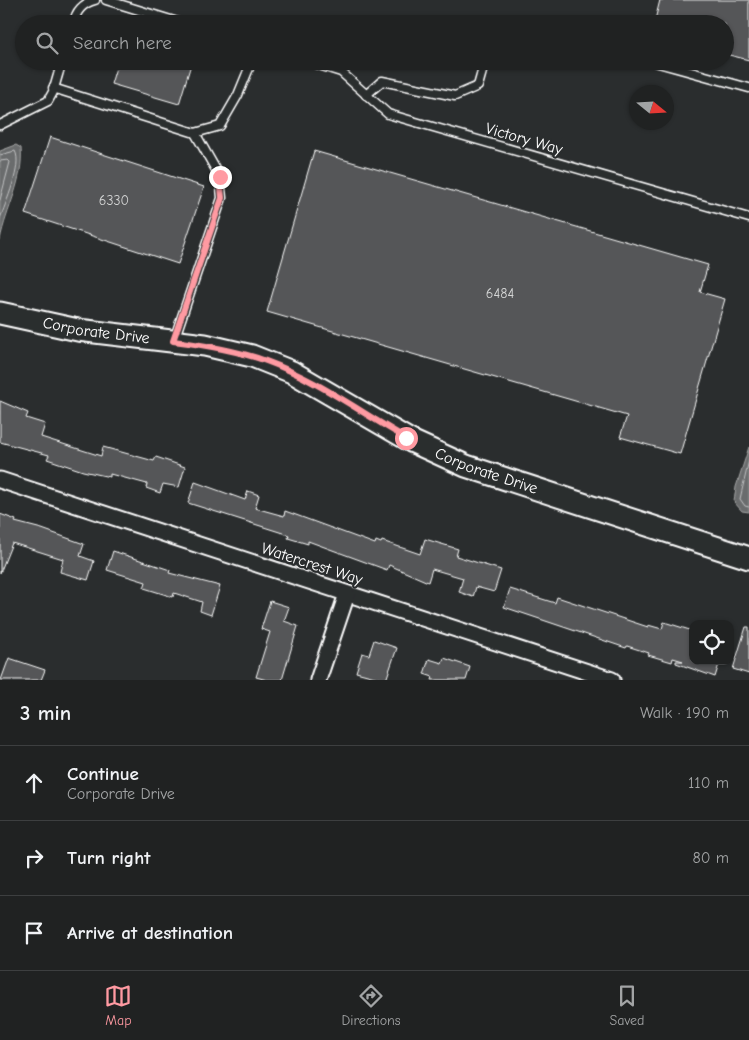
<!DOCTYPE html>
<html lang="en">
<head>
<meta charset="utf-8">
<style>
  :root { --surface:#202222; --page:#2d2f2f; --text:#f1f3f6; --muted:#a2a4a5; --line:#3d3f40; --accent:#ff9aa2 }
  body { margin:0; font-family:"Comic Neue",sans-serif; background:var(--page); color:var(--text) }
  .controls { position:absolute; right:15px; bottom:15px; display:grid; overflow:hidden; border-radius:10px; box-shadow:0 1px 4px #0004 }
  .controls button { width:45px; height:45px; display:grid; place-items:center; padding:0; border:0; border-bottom:1px solid var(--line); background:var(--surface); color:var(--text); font:25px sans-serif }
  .compass { position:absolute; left:629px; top:85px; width:45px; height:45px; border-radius:50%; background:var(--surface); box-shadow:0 1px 4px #0004; rotate:108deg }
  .stop { position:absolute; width:15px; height:15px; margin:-11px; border:4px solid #ff9aa2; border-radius:50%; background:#fff }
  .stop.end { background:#ff9aa2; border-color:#fff; box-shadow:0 1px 5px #0008 }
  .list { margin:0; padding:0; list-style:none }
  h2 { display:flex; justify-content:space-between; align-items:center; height:65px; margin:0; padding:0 20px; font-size:21px }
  h2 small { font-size:16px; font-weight:400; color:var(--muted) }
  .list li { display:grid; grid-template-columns:32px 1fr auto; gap:15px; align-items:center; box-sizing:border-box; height:75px; padding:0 20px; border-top:1px solid var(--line) }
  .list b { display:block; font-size:19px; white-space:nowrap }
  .list p { margin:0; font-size:16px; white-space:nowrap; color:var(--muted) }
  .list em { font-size:16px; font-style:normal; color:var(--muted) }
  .icon { flex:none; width:28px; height:28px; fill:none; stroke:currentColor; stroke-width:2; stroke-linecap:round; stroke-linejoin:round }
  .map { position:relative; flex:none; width:749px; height:680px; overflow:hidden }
  .search { position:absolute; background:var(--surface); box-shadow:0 1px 4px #0004; left:15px; right:15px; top:15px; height:55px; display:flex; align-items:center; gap:12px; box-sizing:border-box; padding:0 18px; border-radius:28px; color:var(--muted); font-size:19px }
  .sheet { height:290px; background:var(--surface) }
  nav { display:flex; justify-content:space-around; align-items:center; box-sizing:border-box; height:70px; border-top:1px solid var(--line); background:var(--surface); font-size:14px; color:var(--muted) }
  nav a { display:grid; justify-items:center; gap:2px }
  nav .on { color:var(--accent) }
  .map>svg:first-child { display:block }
  .water { fill:#6a6c6d; stroke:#a6a7a7 }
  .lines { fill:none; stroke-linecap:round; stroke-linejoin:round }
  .shore { stroke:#c3c4c5; stroke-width:1 }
  .building { fill:#555758; stroke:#fff }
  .lane-casing { stroke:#fff; stroke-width:11 }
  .street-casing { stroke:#fff; stroke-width:19 }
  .secondary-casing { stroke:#fff; stroke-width:25 }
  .lane { stroke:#2a2d2e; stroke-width:8 }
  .street { stroke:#2a2d2e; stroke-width:15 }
  .secondary { stroke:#2a2d2e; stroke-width:21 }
  .route { stroke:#ff9aa2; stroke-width:6 }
  .labels { text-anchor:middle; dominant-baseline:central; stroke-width:4.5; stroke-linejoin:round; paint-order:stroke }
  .number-label { font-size:14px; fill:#d4d5d5 }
  .street-label { font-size:16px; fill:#fff; stroke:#2a2d2e }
</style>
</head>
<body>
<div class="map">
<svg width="749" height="680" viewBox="0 0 749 680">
  <rect width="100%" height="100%" fill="#2a2d2e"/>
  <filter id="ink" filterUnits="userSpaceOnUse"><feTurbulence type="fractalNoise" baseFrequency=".02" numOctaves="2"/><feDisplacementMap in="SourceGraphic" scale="10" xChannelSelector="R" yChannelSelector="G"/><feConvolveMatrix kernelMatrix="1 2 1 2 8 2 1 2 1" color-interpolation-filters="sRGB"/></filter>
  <g filter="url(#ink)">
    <!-- water -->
    <g class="water">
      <path d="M16 145 21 148C24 180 6 209 0 240V151Z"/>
      <path d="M749 447V512L742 511 734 502 736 487Z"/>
    </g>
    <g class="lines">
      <!-- shore -->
      <g class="shore">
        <path d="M0 155 15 151C23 165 5 204 0 219"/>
        <path d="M0 161 8 160 10 162 0 200"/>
        <path d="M749 460 740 499 745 506 749 507"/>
      </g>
    </g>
    <!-- building -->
    <g class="building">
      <path d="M660 0H749V60L725 54V24H654Z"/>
      <path d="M118 61H192L179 104 111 84Z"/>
      <path d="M50 137 204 187 178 264 25 214Z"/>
      <path d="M314 151 708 265 700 292 725 299 680 454 620 437 627 416 267 312Z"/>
      <path d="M0 401 28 413 26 418 45 424 41 437 101 456 103 447 154 461 156 457 185 467 179 487 163 484 160 493 146 488 147 484 110 474V477L83 471 47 459 49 455 0 442Z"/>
      <path d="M195 482 245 500 248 491 259 495 255 508 284 516 285 511 375 544 376 541 381 543 382 541 420 554 425 539 458 549 456 556 501 570 494 592 476 587 473 597 459 592 463 578 432 569 428 582 389 565 387 570 308 541V544L288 538 289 535 188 503Z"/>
      <path d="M0 514 16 520 15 522 42 529 84 544 80 556 94 561 88 580 60 572 63 559 12 543 0 573Z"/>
      <path d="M113 551 170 570 169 573 220 586 211 615 200 611 202 602 174 593 173 597 144 588 146 582 107 570Z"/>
      <path d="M510 589 555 603 557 597 648 627V625L662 629 664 622 693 631V661H720L715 677 676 663V661H683L673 658 672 662 648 655 649 653 627 646 626 648 504 607Z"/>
      <path d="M270 601 289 607 284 621 298 626 282 680H267L256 677 270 632 261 629Z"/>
      <path d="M746 627H749V674L733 669Z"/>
      <path d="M374 640 397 648 386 680 356 672 362 653 369 655Z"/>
      <path d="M9 658 45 670 41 680H1Z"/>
      <path d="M444 658 470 667 466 680H432L433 677 424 674 429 659 442 663Z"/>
    </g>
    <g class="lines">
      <!-- lane casing -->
      <g class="lane-casing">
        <g id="lane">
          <path d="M106 0 184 24"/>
          <path d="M74 24C75 11 84 3 95 0"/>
          <path d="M306 61 341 72 388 114 749 218"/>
          <path d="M651 61 749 88"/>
          <path d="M53 88 195 133 220 126 238 95 252 61"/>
          <path d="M366 95 382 81 455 96 478 86 485 61"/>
          <path d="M0 125 48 101 53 92 62 61"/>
          <path d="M174 340 222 198 220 177 195 133"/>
        </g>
      </g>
      <!-- street casing -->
      <g class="street-casing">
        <g id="street">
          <path d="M0 480 612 680"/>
          <path d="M318 680 347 594"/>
        </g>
      </g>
      <!-- secondary casing -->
      <g class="secondary-casing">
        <g id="secondary">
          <path id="s1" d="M0 313 78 330 205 345 252 356 292 372 411 441 466 466 749 558"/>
        </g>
      </g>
      <!-- lane -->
      <use href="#lane" class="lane"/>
      <!-- street -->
      <use href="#street" class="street"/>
      <!-- secondary -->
      <use href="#secondary" class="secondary"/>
    </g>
  </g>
  <g class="lines" filter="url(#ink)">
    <!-- route -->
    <path class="route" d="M220 177 222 198 173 341C205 345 236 350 266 361 316 379 360 412 406 438"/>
  </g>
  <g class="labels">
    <!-- number labels -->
    <g class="number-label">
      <text x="114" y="200">6330</text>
      <text x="500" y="293">6484</text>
    </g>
    <!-- street labels -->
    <g class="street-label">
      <text transform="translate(524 139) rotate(16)">Victory Way</text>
      <text stroke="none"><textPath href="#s1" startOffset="98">Corporate Drive</textPath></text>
      <text stroke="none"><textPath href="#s1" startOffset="518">Corporate Drive</textPath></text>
      <text transform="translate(312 564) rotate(18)">Watercrest Way</text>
    </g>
  </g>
</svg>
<div class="controls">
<button><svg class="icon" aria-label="locate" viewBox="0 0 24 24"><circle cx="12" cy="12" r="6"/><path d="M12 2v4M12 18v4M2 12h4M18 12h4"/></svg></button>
</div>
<svg class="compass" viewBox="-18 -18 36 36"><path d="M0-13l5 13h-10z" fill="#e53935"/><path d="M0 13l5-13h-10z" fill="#a2a4a5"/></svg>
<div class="stop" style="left:406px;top:438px"></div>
<div class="stop end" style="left:220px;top:177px"></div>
<div class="search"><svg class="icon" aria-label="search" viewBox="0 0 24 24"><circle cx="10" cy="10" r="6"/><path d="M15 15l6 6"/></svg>Search here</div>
</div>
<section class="sheet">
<h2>3 min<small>Walk · 190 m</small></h2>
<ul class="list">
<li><svg class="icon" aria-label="ahead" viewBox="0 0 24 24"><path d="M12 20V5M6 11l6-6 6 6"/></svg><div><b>Continue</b><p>Corporate Drive</p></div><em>110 m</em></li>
<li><svg class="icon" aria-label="right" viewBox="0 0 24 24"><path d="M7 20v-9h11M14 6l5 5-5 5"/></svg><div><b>Turn right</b></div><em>80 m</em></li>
<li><svg class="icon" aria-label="arrive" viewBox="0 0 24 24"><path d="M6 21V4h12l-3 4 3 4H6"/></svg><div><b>Arrive at destination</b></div></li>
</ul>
</section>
<nav>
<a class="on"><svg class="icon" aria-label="map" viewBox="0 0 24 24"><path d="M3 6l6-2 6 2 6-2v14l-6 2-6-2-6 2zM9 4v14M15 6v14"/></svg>Map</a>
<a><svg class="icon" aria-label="directions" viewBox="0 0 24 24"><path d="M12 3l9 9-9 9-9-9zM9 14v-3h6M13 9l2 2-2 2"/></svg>Directions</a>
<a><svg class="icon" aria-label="saved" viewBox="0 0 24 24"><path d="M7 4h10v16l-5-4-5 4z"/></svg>Saved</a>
</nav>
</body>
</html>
